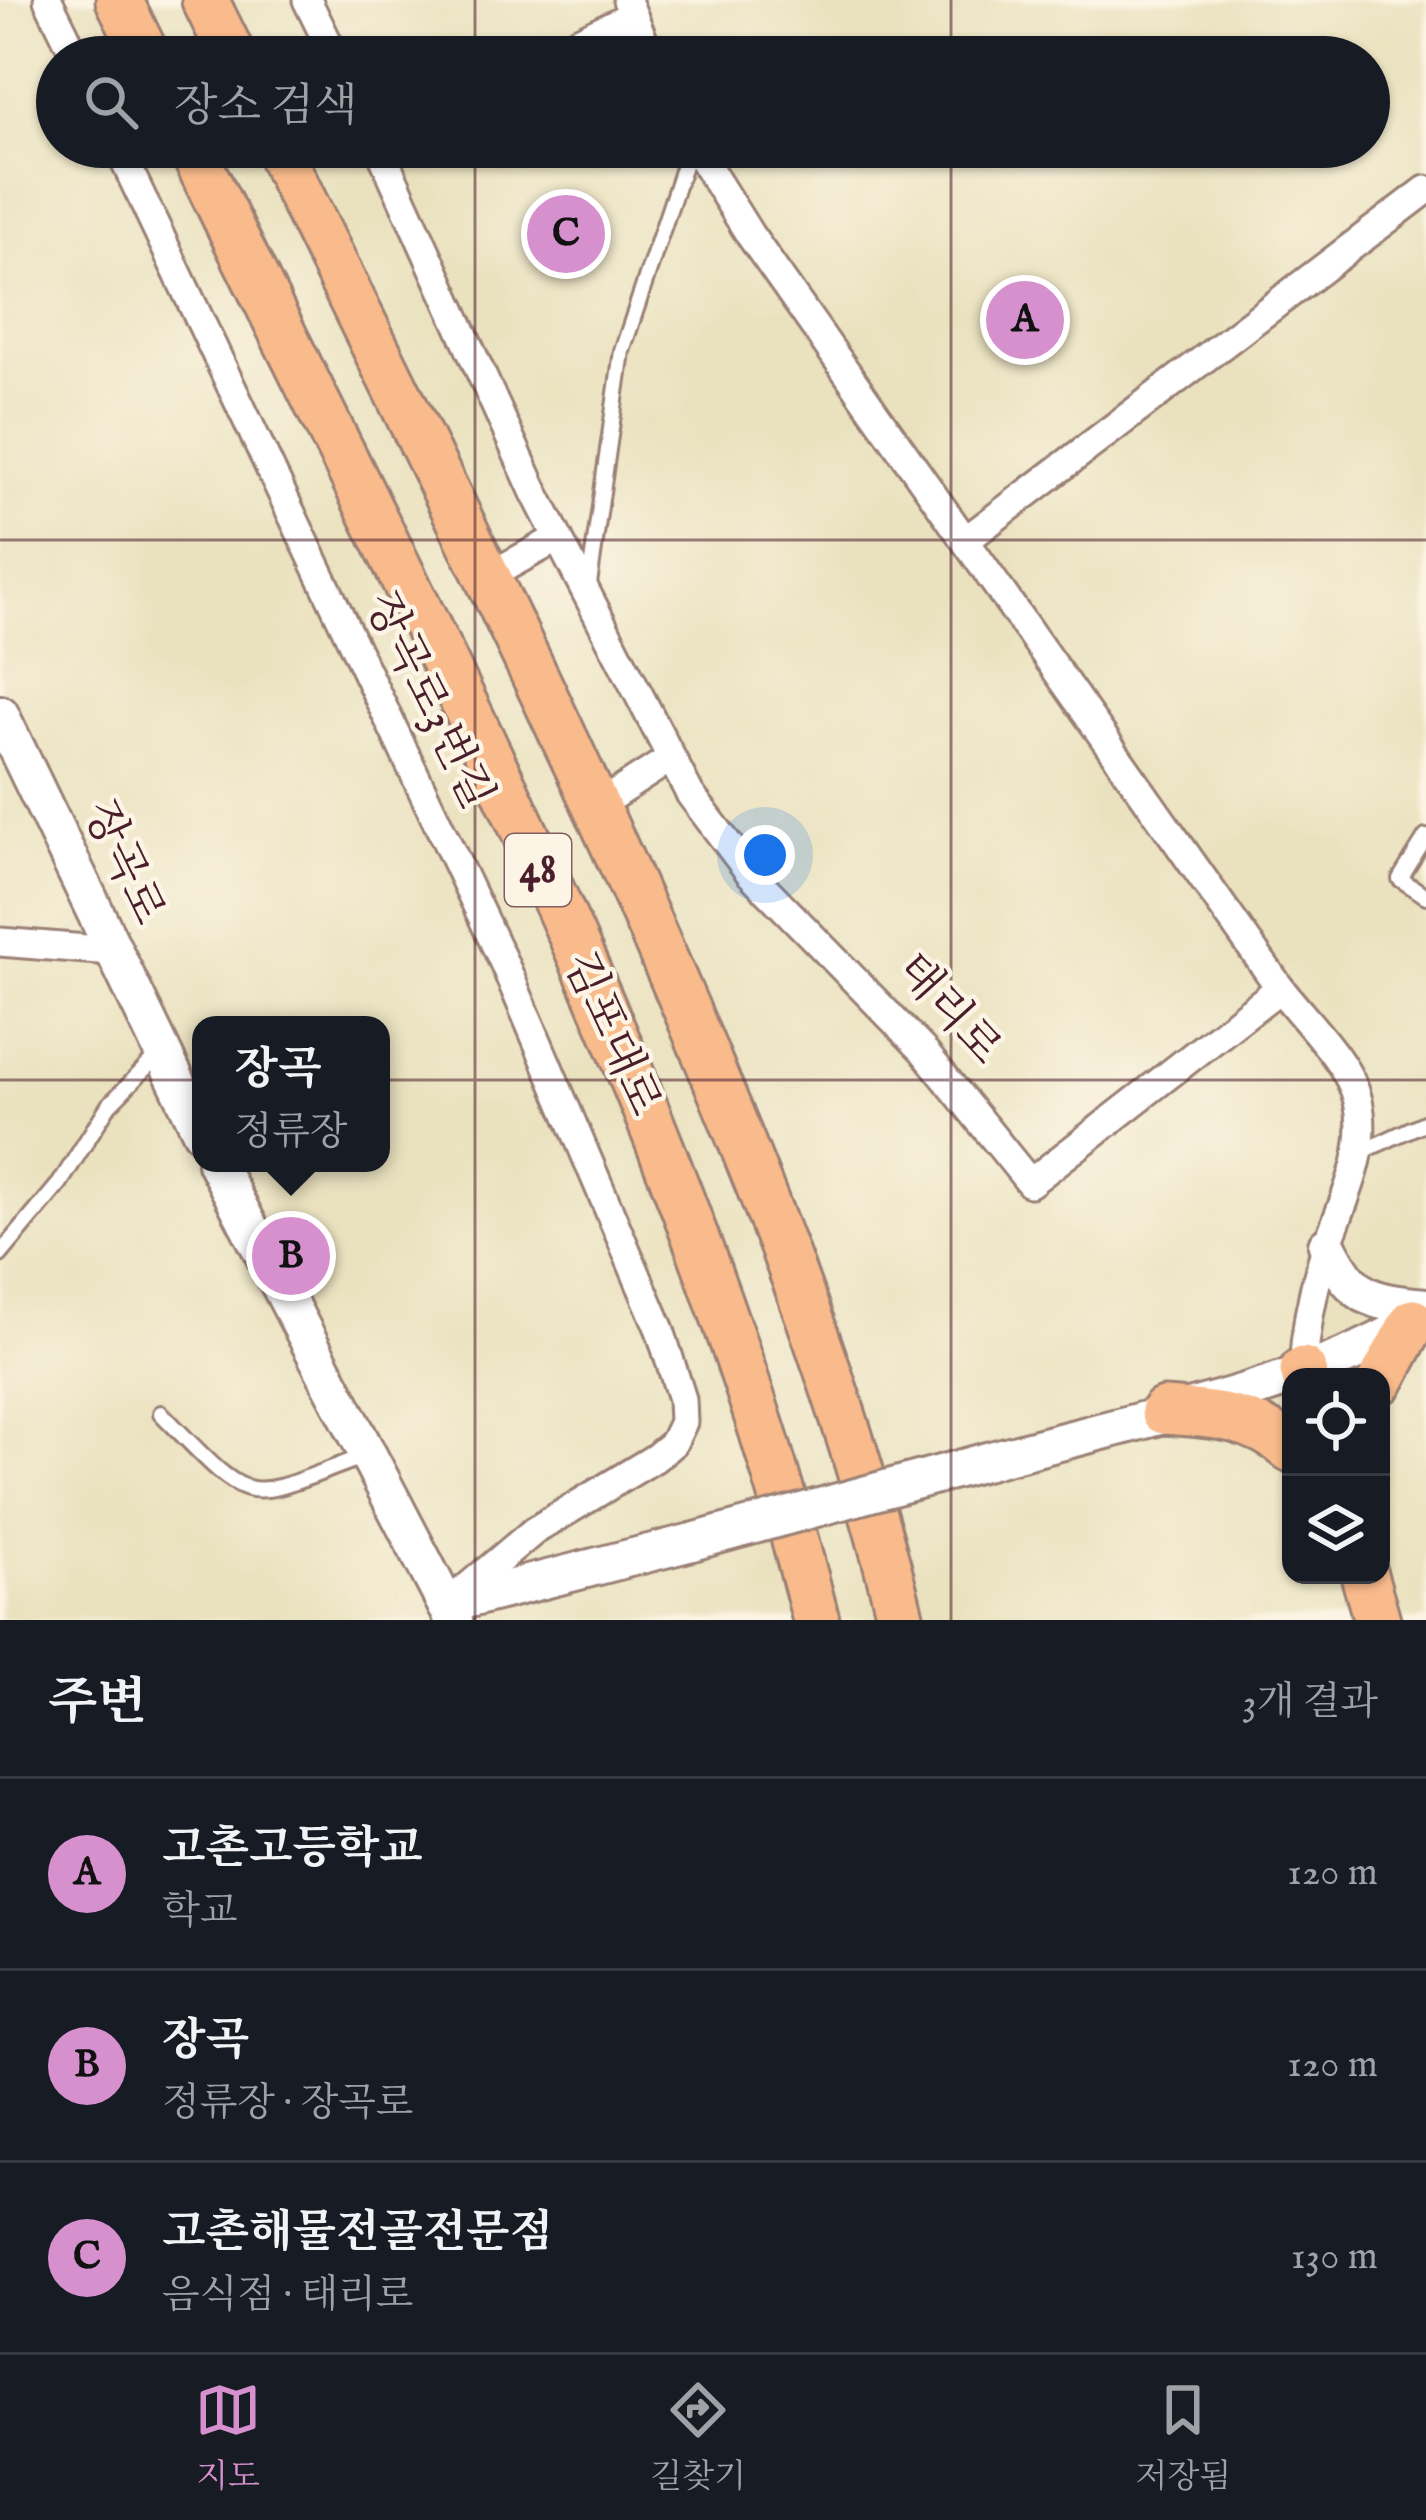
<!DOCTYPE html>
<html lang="ko">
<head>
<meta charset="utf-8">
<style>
  :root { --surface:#171b24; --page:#242831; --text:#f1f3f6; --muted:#9ea1a6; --line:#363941; --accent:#d690ce }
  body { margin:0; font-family:"IM FELL English","Noto Serif KR",serif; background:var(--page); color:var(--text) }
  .controls { position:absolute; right:36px; bottom:36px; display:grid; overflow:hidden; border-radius:24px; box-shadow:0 3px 9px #0004 }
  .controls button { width:108px; height:108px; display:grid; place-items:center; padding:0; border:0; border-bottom:3px solid var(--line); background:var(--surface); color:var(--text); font:60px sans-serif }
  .you { position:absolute; left:765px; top:855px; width:42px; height:42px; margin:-30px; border:9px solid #fff; border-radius:50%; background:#1a73e8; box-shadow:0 0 0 18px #1a73e833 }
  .badge { display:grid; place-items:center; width:78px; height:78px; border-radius:50%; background:var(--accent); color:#111; font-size:39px; font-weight:700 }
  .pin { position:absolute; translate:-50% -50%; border:6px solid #fff; box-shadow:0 3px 12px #0006 }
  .popup { position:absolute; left:192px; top:1016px; width:198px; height:156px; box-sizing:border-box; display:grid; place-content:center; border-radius:24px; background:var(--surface); filter:drop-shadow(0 3px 9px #0005); font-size:39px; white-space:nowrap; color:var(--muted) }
  .popup b { font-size:45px; color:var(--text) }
  .popup::after { content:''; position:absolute; left:50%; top:100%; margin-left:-24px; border:24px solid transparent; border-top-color:var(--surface) }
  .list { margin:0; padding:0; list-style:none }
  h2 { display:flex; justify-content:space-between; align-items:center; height:156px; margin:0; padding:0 48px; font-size:51px }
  h2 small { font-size:39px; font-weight:400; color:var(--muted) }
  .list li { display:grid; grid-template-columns:78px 1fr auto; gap:36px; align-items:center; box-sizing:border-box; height:192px; padding:0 48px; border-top:3px solid var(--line) }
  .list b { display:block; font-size:45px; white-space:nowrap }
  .list p { margin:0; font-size:39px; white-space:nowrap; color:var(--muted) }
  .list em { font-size:39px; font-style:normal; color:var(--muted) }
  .icon { flex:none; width:66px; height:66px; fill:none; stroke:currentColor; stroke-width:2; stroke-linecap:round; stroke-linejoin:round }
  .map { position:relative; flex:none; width:1426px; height:1620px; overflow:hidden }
  .search { position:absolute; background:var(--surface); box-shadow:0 3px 9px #0004; left:36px; right:36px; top:36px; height:132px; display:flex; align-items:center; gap:30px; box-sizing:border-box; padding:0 42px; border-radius:66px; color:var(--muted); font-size:45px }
  .sheet { height:732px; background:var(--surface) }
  nav { display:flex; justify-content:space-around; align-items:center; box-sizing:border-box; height:168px; border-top:3px solid var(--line); background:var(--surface); font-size:33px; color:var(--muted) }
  nav a { display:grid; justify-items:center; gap:6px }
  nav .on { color:var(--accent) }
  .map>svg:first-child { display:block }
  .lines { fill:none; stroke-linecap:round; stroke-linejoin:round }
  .service-casing { stroke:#9a8075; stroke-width:20 }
  .minor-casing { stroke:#9a8075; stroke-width:33 }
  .tertiary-casing { stroke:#9a8075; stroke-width:42 }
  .primary-casing { stroke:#9a8075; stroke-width:51 }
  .service { stroke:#fff; stroke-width:14 }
  .minor { stroke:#fff; stroke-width:27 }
  .tertiary { stroke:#fff; stroke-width:36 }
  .primary { stroke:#fabb8c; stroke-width:45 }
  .tertiary-bridge-casing { stroke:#9a8075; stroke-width:42; stroke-linecap:butt }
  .tertiary-bridge { stroke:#fff; stroke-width:36 }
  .grid { fill:none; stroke:#4a1f2b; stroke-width:3; stroke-opacity:0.55 }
  .labels { text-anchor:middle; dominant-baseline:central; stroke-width:9; stroke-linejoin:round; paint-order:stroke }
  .shield { fill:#fcf5e5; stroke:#7f5f63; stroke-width:3 }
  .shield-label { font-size:42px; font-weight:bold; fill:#4a1f2b }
  .street-label { font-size:45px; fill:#4a1f2b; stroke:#fcf5e5 }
</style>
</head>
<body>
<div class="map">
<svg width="1426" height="1620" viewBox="0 0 1426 1620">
  <rect width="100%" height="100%" fill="#fcf5e5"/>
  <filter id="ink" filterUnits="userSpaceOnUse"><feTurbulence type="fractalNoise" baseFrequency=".00833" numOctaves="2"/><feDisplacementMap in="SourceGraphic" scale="24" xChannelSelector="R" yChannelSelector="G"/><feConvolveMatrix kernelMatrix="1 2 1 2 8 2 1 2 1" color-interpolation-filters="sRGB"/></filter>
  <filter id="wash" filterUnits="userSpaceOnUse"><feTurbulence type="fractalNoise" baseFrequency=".004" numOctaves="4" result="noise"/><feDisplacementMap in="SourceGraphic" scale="48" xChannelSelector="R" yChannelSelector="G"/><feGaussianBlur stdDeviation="2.7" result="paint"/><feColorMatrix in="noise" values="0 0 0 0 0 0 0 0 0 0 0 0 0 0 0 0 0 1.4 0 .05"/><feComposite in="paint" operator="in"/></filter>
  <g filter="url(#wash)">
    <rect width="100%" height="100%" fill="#eae2bf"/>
  </g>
  <g filter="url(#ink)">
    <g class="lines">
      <!-- service casing -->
      <g class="service-casing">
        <g id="service">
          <path d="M343 153 356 147"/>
          <path d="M589 584 622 351 690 147"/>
          <path d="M1426 837 1400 879 1426 896"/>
          <path d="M1359 1153 1426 1122"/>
          <path d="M0 1255 60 1183 109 1105 161 1052"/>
          <path d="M161 1413C258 1512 239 1502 365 1456"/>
        </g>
      </g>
      <!-- minor casing -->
      <g class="minor-casing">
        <g id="minor">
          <path d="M48 0 76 57"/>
          <path d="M307 0 335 57"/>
          <path d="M627 0 650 57"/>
          <path d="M545 57 630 16"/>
          <path d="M118 147 504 963 660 1330 682 1399 683 1422 673 1443 655 1458 534 1531 451 1601"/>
          <path d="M379 147 534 491 690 794 750 873 922 1049 1030 1183 1280 988C1304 1020 1349 1062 1358 1101 1371 1156 1337 1211 1322 1261 1311 1297 1305 1332 1303 1370"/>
          <path d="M695 147 750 235 1280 988"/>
          <path d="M966 540 1426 190"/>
          <path d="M487 577 558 538"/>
          <path d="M597 806 671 758"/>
          <path d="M0 942 111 951"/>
        </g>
      </g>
      <!-- tertiary casing -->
      <g class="tertiary-casing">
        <g id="tertiary">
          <path d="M0 714 201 1132"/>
          <path d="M216 1163 454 1620"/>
          <path d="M1327 1245C1354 1298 1368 1302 1426 1307"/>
          <path d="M984 1462C1111 1426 1310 1388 1418 1319"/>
          <path d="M446 1605 692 1542"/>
        </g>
      </g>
      <!-- primary casing -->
      <g class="primary-casing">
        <g id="primary">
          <path d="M119 0 147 57"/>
          <path d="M205 0 233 57"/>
          <path d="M191 147C421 621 688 1108 816 1620"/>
          <path d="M277 147C416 432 560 715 685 1006 770 1205 850 1409 901 1620"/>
          <path d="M1303 1370 1305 1377"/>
          <path d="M1381 1381 1413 1322"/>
          <path d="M1164 1411C1212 1414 1254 1416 1291 1449"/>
          <path d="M1364 1575 1377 1620"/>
        </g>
      </g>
      <!-- service -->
      <use href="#service" class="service"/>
      <!-- minor -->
      <use href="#minor" class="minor"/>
      <!-- tertiary -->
      <use href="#tertiary" class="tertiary"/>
      <!-- primary -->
      <use href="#primary" class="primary"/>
      <!-- tertiary-bridge casing -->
      <g class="tertiary-bridge-casing">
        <path id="tertiary-bridge" d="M692 1542 984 1462"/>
      </g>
      <!-- tertiary-bridge -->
      <use href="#tertiary-bridge" class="tertiary-bridge"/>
    </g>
  </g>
  <!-- grid -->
  <path class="grid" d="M475 0V57M951 0V57M475 147V1620M951 147V1620M0 540H1426M0 1080H1426"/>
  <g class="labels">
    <!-- shield labels -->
    <rect class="shield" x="505" y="834" width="66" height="72" rx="9"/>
    <g class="shield-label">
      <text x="538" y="870">48</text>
    </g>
    <!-- street labels -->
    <g class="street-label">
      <text transform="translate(428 701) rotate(64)">장곡로3번길</text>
      <text transform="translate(123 863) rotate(65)">장곡로</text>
      <text transform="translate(948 1010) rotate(48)">태리로</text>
      <text transform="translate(611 1034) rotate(66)">김포대로</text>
    </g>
  </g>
</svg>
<div class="controls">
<button><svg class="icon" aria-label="locate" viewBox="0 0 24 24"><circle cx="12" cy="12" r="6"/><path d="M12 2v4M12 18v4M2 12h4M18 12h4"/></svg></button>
<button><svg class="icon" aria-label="layers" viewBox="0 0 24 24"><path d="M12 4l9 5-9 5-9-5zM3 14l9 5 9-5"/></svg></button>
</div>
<div class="you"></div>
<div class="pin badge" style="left:1025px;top:320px">A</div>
<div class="pin badge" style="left:291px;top:1256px">B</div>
<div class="popup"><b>장곡</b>정류장</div>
<div class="pin badge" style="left:566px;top:234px">C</div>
<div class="search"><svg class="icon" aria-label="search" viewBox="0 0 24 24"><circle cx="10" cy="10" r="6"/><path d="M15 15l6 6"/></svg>장소 검색</div>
</div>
<section class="sheet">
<h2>주변<small>3개 결과</small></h2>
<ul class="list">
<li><span class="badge">A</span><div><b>고촌고등학교</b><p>학교</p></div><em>120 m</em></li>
<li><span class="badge">B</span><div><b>장곡</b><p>정류장 · 장곡로</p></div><em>120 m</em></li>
<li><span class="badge">C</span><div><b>고촌해물전골전문점</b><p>음식점 · 태리로</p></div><em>130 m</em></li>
</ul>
</section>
<nav>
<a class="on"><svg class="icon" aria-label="map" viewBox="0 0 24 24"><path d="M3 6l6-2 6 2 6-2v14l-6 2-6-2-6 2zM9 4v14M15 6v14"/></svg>지도</a>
<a><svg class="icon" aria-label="directions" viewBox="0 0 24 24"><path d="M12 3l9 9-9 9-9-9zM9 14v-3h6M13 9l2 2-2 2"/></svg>길찾기</a>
<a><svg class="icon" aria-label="saved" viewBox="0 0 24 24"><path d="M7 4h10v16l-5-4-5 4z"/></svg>저장됨</a>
</nav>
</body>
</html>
